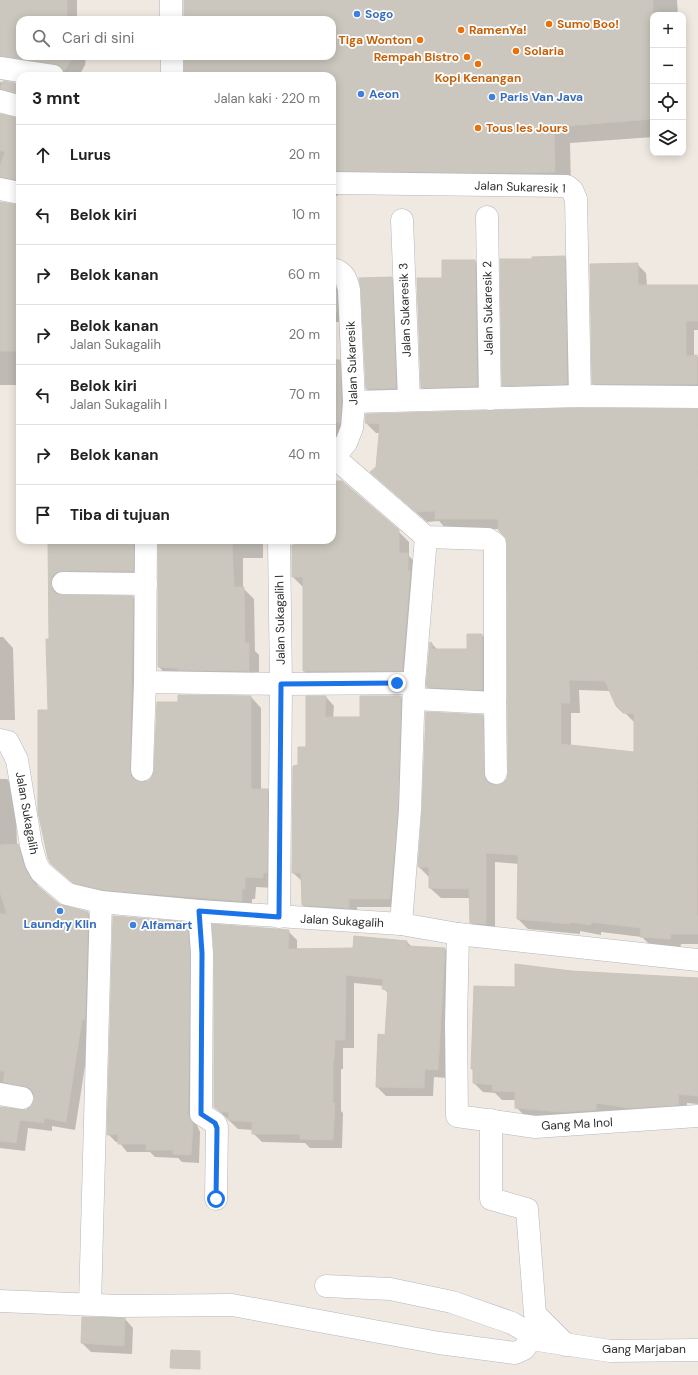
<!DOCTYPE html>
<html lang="id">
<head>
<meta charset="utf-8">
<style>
  :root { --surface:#fff; --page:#f2f2f2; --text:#222; --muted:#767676; --line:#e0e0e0 }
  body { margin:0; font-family:"DM Sans",sans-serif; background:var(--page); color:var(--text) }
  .controls { position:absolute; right:12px; top:12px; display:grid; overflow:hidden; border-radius:8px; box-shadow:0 2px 10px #0003 }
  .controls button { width:36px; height:36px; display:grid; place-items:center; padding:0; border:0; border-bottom:1px solid var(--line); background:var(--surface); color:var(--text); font:20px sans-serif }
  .stop { position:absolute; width:12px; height:12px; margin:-9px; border:3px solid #1a73e8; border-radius:50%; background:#fff }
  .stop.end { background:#1a73e8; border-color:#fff; box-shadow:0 1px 4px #0008 }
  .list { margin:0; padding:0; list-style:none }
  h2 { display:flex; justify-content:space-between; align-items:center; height:52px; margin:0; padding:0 16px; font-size:17px }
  h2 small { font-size:13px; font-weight:400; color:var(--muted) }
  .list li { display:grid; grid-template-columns:26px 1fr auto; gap:12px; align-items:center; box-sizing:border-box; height:60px; padding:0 16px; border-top:1px solid var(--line) }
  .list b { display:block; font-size:15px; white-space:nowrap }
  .list p { margin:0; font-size:13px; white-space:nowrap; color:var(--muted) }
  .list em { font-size:13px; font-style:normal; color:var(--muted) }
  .icon { flex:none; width:22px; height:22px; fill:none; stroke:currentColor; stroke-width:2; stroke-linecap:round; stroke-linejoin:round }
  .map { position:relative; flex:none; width:698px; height:1375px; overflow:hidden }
  .search { position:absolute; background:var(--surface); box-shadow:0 2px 10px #0003; left:16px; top:16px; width:320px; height:44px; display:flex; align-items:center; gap:10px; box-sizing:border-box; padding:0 14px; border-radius:12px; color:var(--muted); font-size:15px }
  .panel { position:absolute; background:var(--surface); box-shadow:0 2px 10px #0003; left:16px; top:72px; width:320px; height:472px; border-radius:12px }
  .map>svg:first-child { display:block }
  .shadow { fill:#0003; fill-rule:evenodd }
  .building { fill:#cbc7bf; stroke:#cbc5ba; fill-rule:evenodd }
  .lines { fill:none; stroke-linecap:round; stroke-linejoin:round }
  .minor-casing { stroke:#b4b7c1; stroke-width:23 }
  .path { stroke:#c9c9c9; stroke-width:2.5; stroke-dasharray:3 2; stroke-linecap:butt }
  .minor { stroke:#fff; stroke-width:22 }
  .route { stroke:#1a73e8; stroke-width:5 }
  .shop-dot { fill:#3f7fe0; stroke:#fff; stroke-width:1.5 }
  .food-dot { fill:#e8710a; stroke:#fff; stroke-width:1.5 }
  .labels { text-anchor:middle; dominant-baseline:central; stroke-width:3.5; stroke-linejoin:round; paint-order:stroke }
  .shop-label { font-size:12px; font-weight:bold; fill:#366cbe; stroke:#fff; text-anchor:start }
  .food-label { font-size:12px; font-weight:bold; fill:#c56008; stroke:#fff; text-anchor:start }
  .street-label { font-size:12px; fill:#2e2e2e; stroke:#fff }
</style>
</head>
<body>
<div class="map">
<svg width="698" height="1375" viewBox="0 0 698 1375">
  <rect width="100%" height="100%" fill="#efe9e1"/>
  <!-- shadow -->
  <g class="shadow">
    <path d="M0 0H77V20H20V56H86L85 65 79 76H69L66 74 13 66 0 72Z"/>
    <path d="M185 0H677L678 15H653V137L570 143 571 188 342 189 337 196H332V76H186V56H332V20H184Z"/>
    <path d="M0 82 20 85V94L7 91 20 96 0 105Z"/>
    <path d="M683 104 685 135H683Z"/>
    <path d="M0 115 20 119V188L0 193Z"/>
    <path d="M0 203 20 206V385H0Z"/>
    <path d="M564 257 573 266 576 392 512 394 503 385 533 260Z"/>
    <path d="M475 261 487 274 489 398 435 400 422 387 444 279Z"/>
    <path d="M637 264 646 273 647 286H698V330H694V356L698 357V393L602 392 593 383Z"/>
    <path d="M391 278 400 286 404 396 375 397 367 389Z"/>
    <path d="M332 284 343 294 347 322H332Z"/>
    <path d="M332 361H339L350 371 352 413 332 464Z"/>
    <path d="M580 410H698V944H681L680 949 651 946 642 937 601 932V935L580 931V934L528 929 518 919 519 864 495 862V934L481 933 471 922V898H441L430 888 429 877 419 867 423 810 482 716 493 726 495 786 503 785 508 780 509 773 507 538 500 529H446L439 521 427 522 382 482 377 467 380 433H376L366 423ZM579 690 610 691 617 705 635 723V753L571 746V713H580Z"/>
    <path d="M332 482 398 531 409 542V556L418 565 413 681H315L304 671V588L293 577 300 540H332Z"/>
    <path d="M49 540H150L143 581 63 587 61 594V596L133 597 143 608 140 783 148 782 153 778 179 703 251 697 261 708V790H267L278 800 273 888 256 887 255 899H252V911L84 893 52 863 49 710Z"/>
    <path d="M159 540H263V558H243V588L254 599 255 651 259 655V681L169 678 159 667Z"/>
    <path d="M468 635H482L495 648V702L440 700 427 687 432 644 438 650H468Z"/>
    <path d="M0 637H3L13 648 15 720H0Z"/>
    <path d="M326 697 334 706 333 718H361L401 697 409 705 399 907H357V916L311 913 303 905 302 881 293 873 299 766Z"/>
    <path d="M0 779H7L15 788 17 845 27 854 32 876 40 889 59 905 88 913 97 922 91 1028 75 1130 52 1126V1131L28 1128 25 1151 0 1148V1107L20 1111H27L33 1106 35 1101V1096L12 1090 0 1094Z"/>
    <path d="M187 923 195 932 196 1123 200 1132 199 1163 182 1162 178 1158 155 1157 150 1152H127L119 1142H116L108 1134Z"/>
    <path d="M288 931 297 940V950L354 949 407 942 412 947 445 949 454 958 447 1078 434 1077 433 1096H386L377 1087 386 1036 389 994 384 989V986L354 983V1048H343V1069H341V1111L343 1113 342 1148H310L305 1143 262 1142 253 1133V1130L238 1129 215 1107Z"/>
    <path d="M516 966 632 976 698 978V1104L687 1103V1113L605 1119 525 1116 516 1107V1100H502L495 1093 483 1092 474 1083V1071L472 1069 516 988Z"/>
    <path d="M125 1319 133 1328 132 1354 91 1352 82 1343Z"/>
  </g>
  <!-- building -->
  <g class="building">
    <path d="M0 0H67V20H20V56H74L64 71 60 66 55 64 0 56Z"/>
    <path d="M184 0H653V119L554 127 555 172 516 173 332 171V76H184V56H332V20H184Z"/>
    <path d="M3 81 20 84V94L0 89Z"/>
    <path d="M0 114 20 118V180L0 177V166L5 152 0 150Z"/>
    <path d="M0 202 20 205V351H0Z"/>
    <path d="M565 256 567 384 502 386 500 259H532V257Z"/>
    <path d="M442 260H475L477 386 421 388 417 278H442Z"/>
    <path d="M638 263V285H698V321H686V356L697 355V384H592L590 264Z"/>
    <path d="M392 277 396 388 366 389 361 289 359 278Z"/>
    <path d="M332 283 337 292V312H332Z"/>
    <path d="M332 360H340L341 402 340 423 332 422Z"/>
    <path d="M580 408 698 409 697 916H698V934H671L670 939 640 937 641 928 591 922V925L570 922V924L517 919 518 855 486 853V924L470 923 469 889 429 888V867H418L422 810 426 712 483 715 485 779 490 784 497 785 503 783 507 779 508 773 507 544 506 538 499 531 498 519H435V511L416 512 370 472 376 467 380 424 365 423 366 414ZM569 680 605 681 616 706 623 713 634 714V752L561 744V703H570Z"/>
    <path d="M332 481H342L399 530V553H408V571H410V574L402 671H303V577H292V545L302 544V540H332Z"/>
    <path d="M48 540H134L133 571H63L57 572 52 576 51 583 52 589 56 594 62 595 133 596 130 770 131 776 135 780 141 782 148 781 152 777 154 771 157 702H178V695L251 696V789H268L267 873H263V878L245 877V889H242V901L103 890 73 883 51 864 48 858 38 812V710H48L46 639H49Z"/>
    <path d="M158 540H232L234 587H244L245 643H249V671L178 670V668L158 667Z"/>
    <path d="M467 634H482V690L426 687 430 642 432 643V649H467Z"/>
    <path d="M306 696H326L325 717H360V696H401L398 809 390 899H349V908L302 905 301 873H292L293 766 298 765V747H306Z"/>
    <path d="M18 844 24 867 33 882 59 904 88 912 85 1020H82L66 1122 44 1118V1123L20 1120 16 1143 0 1141V1107L26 1110 31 1106 34 1100V1093L30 1088 3 1082 5 1071H0V914H7L0 892V845Z"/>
    <path d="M113 916 187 922 190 953 188 1114 193 1123 191 1155 173 1154V1150H146V1144H118V1134L107 1135Z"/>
    <path d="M212 924 289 930 288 949 353 948 354 936 407 941V946L445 948 438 1070 425 1069 424 1088 376 1087 378 1034 385 1035 388 990 382 989 383 979 346 975 345 1040H335L334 1061H333V1103H335L333 1140 300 1139V1134H252V1122L228 1120 229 1112H221L214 1107V953Z"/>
    <path d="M515 964 571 971 698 978V1096L678 1094 679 1105 629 1108 596 1103V1110L561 1112 515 1108V1092L492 1091 493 1085 473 1083V1069H471L474 986 515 987Z"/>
    <path d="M82 1317 125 1318 124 1346 81 1343Z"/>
    <path d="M171 1350 200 1351V1369L170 1368Z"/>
  </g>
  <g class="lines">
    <!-- minor casing -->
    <g class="minor-casing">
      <g id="minor">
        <path d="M171 20V0"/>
        <path d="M172 56V76"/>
        <path d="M0 68 53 76"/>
        <path d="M0 101 18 106"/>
        <path d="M332 183 567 186 572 190 576 199 580 396"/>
        <path d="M0 189 20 193"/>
        <path d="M487 217 490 399"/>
        <path d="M402 220 409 399"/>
        <path d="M332 269C344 271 347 280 349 290L354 402 352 428 346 443 332 459"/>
        <path d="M354 402 580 396 698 397"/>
        <path d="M335 458 426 537 488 539 495 544V703"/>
        <path d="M279 540 281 684 279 917"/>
        <path d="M63 583 146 584"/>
        <path d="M145 682 281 684 414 683"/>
        <path d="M414 699 495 703 496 773"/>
        <path d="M0 740 8 742 17 760 31 845 36 863 41 872 67 894 101 902 199 911 401 924 458 934 698 960"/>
        <path d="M142 770 145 682 146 540"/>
        <path d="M199 911 202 953 201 1114 215 1123 217 1127 216 1199"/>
        <path d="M401 924 410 810 414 683 426 537"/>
        <path d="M458 934 456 1024 457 1116 535 1127 698 1116"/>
        <path d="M0 1094 22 1098"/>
        <path d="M491 1120V1199L527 1209 535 1314 566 1345"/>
        <path d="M326 1286 390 1289 452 1302 512 1323 524 1330 531 1339"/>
        <path d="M0 1301 120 1306 232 1305 439 1343 515 1353 524 1349 531 1339 610 1351 698 1350"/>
        <path d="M90 1304 101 902"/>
      </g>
    </g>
    <!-- path -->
    <path class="path" d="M552 0V5"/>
    <!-- minor -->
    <use href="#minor" class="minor"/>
  </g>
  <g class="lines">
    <!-- route -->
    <path class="route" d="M216 1199 217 1128 215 1123 201 1114 202 953 199 911 279 917 281 684 397 683"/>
  </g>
  <!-- markers -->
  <g class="shop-dot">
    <circle cx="357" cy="14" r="4"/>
    <circle cx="361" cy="94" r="4"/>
    <circle cx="492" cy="97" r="4"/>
    <circle cx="60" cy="911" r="4"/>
    <circle cx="133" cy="925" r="4"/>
  </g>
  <g class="food-dot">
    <circle cx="549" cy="24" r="4"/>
    <circle cx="461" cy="30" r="4"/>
    <circle cx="420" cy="40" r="4"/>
    <circle cx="516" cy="51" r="4"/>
    <circle cx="467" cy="57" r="4"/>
    <circle cx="478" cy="64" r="4"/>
    <circle cx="478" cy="128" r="4"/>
  </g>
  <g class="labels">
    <!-- shop labels -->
    <g class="shop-label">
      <text x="365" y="14">Sogo</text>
      <text x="369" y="94">Aeon</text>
      <text x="500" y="97">Paris Van Java</text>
      <text x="60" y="924" text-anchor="middle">Laundry Klin</text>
      <text x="141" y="925">Alfamart</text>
    </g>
    <!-- food labels -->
    <g class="food-label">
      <text x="557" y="24">Sumo Boo!</text>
      <text x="469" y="30">RamenYa!</text>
      <text x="412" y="40" text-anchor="end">Tiga Wonton</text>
      <text x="524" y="51">Solaria</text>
      <text x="459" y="57" text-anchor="end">Rempah Bistro</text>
      <text x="478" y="78" text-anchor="middle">Kopi Kenangan</text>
      <text x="486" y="128">Tous les Jours</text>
    </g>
    <!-- street labels -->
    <g class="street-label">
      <text transform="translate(520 187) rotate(2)">Jalan Sukaresik 1</text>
      <text transform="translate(488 308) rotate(-91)">Jalan Sukaresik 2</text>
      <text transform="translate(405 310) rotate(-92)">Jalan Sukaresik 3</text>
      <text transform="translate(352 363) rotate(-92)">Jalan Sukaresik</text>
      <text transform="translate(280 620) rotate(-91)">Jalan Sukagalih I</text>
      <text transform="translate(27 813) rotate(80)">Jalan Sukagalih</text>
      <text transform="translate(342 921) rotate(3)">Jalan Sukagalih</text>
      <text transform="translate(577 1124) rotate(-3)">Gang Ma Inol</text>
      <text x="644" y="1349">Gang Marjaban</text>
    </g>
  </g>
</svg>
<div class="controls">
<button>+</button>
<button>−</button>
<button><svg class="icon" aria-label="locate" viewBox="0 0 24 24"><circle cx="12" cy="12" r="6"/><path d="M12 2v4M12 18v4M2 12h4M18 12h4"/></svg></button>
<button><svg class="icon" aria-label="layers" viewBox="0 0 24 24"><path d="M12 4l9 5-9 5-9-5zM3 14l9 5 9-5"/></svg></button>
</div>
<div class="stop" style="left:216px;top:1199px"></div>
<div class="stop end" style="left:397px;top:683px"></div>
<div class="search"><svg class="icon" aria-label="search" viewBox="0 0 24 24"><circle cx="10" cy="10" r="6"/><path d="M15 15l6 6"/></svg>Cari di sini</div>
<section class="panel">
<h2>3 mnt<small>Jalan kaki · 220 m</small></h2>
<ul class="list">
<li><svg class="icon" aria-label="ahead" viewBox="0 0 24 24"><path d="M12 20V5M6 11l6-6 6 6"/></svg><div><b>Lurus</b></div><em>20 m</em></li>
<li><svg class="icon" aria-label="left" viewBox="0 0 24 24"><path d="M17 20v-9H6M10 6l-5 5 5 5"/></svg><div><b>Belok kiri</b></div><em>10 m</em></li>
<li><svg class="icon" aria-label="right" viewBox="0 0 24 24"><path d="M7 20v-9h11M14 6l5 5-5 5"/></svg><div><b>Belok kanan</b></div><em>60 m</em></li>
<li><svg class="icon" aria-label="right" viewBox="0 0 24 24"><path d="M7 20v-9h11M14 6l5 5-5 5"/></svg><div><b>Belok kanan</b><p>Jalan Sukagalih</p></div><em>20 m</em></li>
<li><svg class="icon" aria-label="left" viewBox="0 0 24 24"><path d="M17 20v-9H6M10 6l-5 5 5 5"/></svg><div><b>Belok kiri</b><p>Jalan Sukagalih I</p></div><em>70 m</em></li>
<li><svg class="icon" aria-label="right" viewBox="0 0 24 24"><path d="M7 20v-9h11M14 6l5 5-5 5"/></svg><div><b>Belok kanan</b></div><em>40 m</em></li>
<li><svg class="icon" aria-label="arrive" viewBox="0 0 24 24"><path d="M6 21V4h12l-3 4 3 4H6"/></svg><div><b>Tiba di tujuan</b></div></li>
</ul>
</section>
</div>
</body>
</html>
